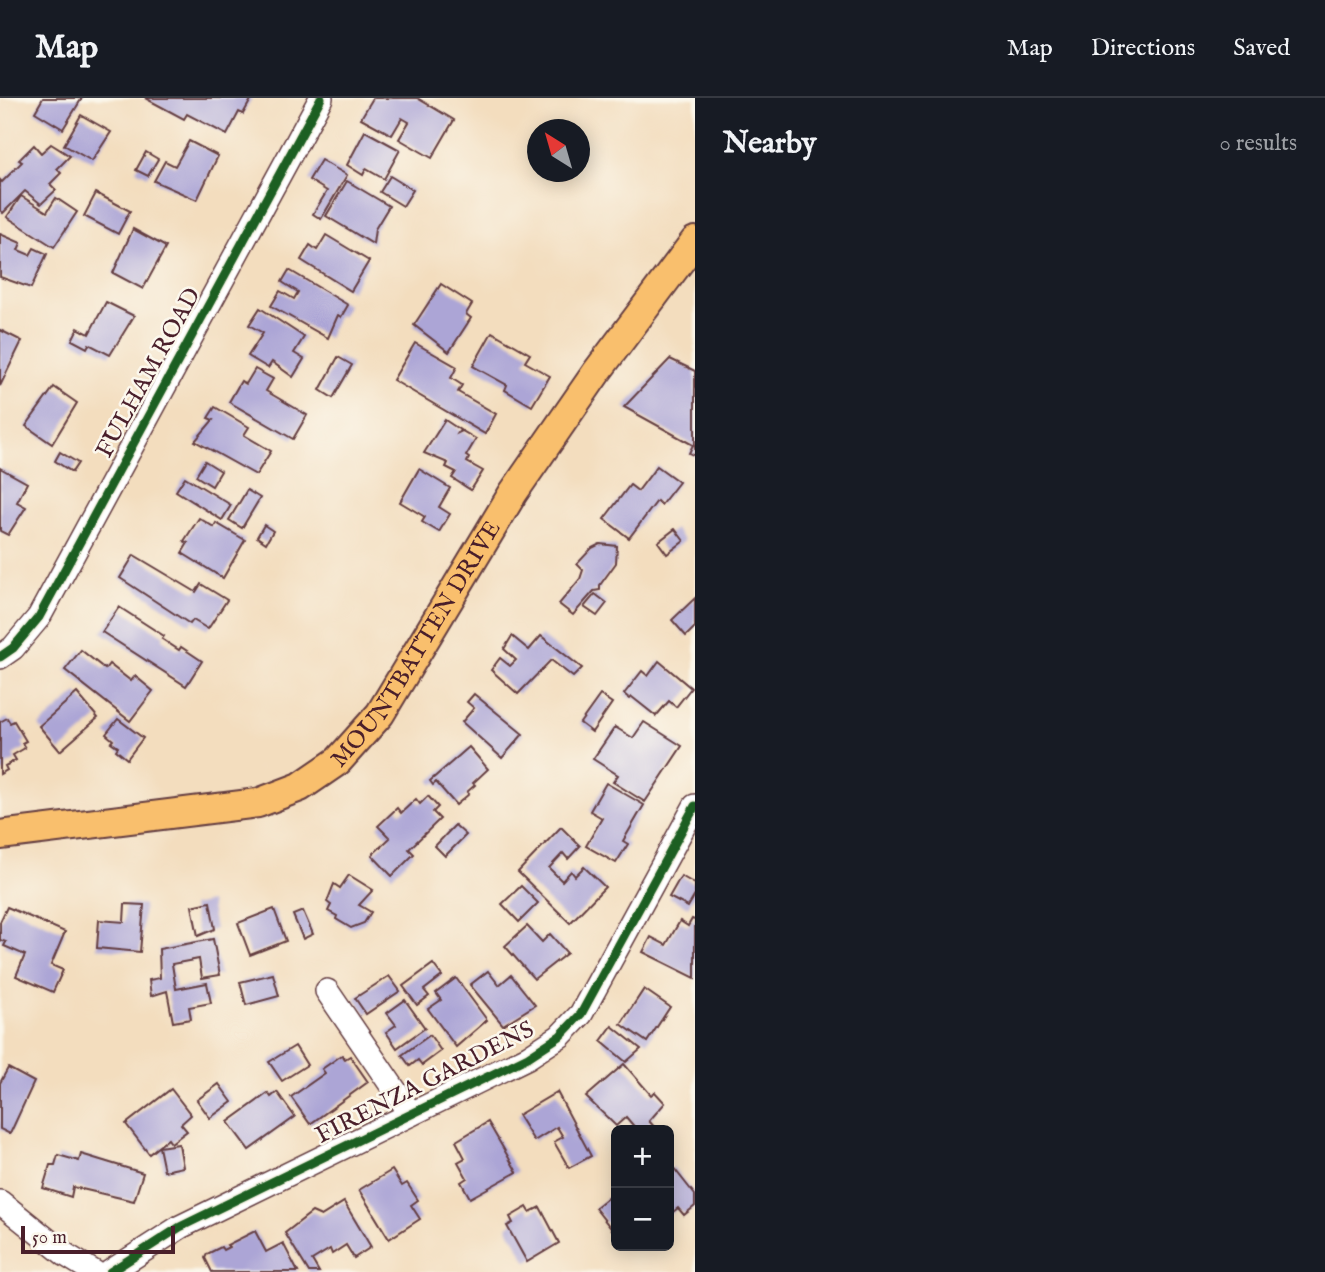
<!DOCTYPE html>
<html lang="en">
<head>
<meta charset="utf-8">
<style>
  :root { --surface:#171b24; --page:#242831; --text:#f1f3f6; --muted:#9ea1a6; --line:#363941 }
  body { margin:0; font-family:"IM FELL English",serif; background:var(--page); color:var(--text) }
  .controls { position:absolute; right:21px; bottom:21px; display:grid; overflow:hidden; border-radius:10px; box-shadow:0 4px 18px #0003 }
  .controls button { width:63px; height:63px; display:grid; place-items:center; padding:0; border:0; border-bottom:2px solid var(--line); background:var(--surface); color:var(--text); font:35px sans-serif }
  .compass { position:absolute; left:527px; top:21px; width:63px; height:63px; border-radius:50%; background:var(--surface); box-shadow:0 4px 18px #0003; rotate:323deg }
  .scale { position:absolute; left:21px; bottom:18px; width:154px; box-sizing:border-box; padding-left:7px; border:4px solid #4a1f2b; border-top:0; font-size:19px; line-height:24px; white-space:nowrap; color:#4a1f2b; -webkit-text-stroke:5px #fbf7ec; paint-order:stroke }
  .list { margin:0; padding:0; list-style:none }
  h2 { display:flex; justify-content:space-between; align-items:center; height:91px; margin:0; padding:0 28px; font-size:30px }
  h2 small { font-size:23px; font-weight:400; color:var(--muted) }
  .map { position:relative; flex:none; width:695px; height:1174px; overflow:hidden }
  header { display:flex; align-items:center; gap:42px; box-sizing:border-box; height:98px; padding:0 35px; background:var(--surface); border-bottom:2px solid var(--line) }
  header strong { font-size:33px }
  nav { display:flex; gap:38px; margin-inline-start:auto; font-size:24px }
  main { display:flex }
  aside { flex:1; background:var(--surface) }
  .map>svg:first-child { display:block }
  .building { fill:#aca5d6 }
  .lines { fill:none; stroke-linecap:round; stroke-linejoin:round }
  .minor-casing { stroke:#633c41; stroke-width:26 }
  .major-casing { stroke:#633c41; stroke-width:32 }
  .minor { stroke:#fff; stroke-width:23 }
  .major { stroke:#f9bf6d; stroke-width:28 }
  .cycleway-casing { stroke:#fbf7ec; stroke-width:13 }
  .cycleway { stroke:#1b5e20; stroke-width:9 }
  .labels { text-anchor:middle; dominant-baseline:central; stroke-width:5; stroke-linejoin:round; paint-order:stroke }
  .street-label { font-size:24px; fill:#4a1f2b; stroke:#fbf7ec }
</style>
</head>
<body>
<header>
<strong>Map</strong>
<nav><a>Map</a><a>Directions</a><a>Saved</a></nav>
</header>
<main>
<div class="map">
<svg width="695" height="1174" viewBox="0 0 695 1174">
  <rect width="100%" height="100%" fill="#fbf7ec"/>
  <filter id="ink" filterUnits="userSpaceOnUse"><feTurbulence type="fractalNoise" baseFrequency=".0143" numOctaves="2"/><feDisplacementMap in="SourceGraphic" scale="14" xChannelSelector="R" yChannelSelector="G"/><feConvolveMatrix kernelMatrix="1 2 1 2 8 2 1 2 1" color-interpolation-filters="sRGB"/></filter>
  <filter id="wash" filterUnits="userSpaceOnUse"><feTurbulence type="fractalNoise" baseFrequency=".00686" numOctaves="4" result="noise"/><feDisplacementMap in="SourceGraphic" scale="28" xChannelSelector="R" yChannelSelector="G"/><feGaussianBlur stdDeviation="1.57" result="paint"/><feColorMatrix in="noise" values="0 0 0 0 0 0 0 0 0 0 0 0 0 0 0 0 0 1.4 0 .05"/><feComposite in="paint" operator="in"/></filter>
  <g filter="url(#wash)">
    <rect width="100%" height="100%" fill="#f3ddbe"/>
    <g id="blocks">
      <!-- building -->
      <g class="building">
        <path d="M43 0H82L63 31 35 14Z"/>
        <path d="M145 0H252L243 16 239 14 227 37 187 16 184 21Z"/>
        <path d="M373 0H417L454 22 432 60 399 41 409 24 402 20 392 37 361 20Z"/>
        <path d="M81 17 111 34 92 63 64 47Z"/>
        <path d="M365 33 400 52 384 81 366 71 363 77 347 67Z"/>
        <path d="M189 43 218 58 197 102 154 83 165 63 175 68Z"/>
        <path d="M51 46 70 58 57 71 61 75 50 86 56 92 41 106 25 93 3 115 0 112V82L2 84 22 64 19 62 34 47 41 55Z"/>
        <path d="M146 54 158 61 148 78 136 72Z"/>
        <path d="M321 62 347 77 321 121 313 116 327 93 309 82Z"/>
        <path d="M390 78 413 92 403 108 380 94Z"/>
        <path d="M347 83 389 108 375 131 373 146 326 118Z"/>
        <path d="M96 95 130 113 118 136 84 118Z"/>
        <path d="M21 98 47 114 56 100 77 114 54 149 7 119Z"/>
        <path d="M133 131 166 149 143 191 113 175Z"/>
        <path d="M0 136 21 145 18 152 30 157 34 150 47 156 31 190 0 179Z"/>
        <path d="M326 137 369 163 351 193 301 162 310 147 317 152Z"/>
        <path d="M289 172 348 207 341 219 338 217 328 240 271 208 280 193 294 201 298 194 282 184Z"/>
        <path d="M441 186 472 206 466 216 471 220 449 254 414 227Z"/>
        <path d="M106 204 134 218 110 257 89 246 87 250 72 242 78 230 89 236Z"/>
        <path d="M260 210 304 239 294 255 304 261 293 279 272 264 268 270 248 258 263 235 249 227Z"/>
        <path d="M0 232 22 243 0 288Z"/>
        <path d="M492 234 530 256 525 264 550 278 532 308 505 292 507 287 473 268Z"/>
        <path d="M415 245 457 269 451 280 462 287 458 294 496 316 485 336 393 282Z"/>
        <path d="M338 259 352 267 333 300 320 292Z"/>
        <path d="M670 261 695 273V358L689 355 693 347 624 309Z"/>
        <path d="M255 271 273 281 266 293 307 317 293 341 229 304 241 283 246 286Z"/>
        <path d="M54 289 77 305 52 346 26 328Z"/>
        <path d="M215 309 249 329 244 337 271 353 256 377 195 343 213 322 208 320Z"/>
        <path d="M445 322 460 332 458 335 462 333 476 341 466 358 469 360 467 364 483 373 471 392 452 380 456 374 446 369 448 365 424 355Z"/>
        <path d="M60 354 78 365 72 374 55 363Z"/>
        <path d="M205 363 221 373 212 388 196 378Z"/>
        <path d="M657 368 679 384 661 407 657 403 629 440 604 421 630 387 638 393Z"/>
        <path d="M0 370 27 385 17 404 26 409 8 437 0 433Z"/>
        <path d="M419 371 450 390 439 409 450 416 439 434 422 424 425 419 400 404Z"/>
        <path d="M185 379 231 407 222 422 176 393Z"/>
        <path d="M247 392 260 400 242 430 229 422Z"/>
        <path d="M199 420 214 429 216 425 245 442 223 480 182 455 188 445 184 443Z"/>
        <path d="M264 427 273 433 266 445 257 439Z"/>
        <path d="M675 431 684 443 667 456 658 444Z"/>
        <path d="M600 446 617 448 616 465 600 487V492L594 493 573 517 559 506 580 481 583 472 577 466 592 450Z"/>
        <path d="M134 457 196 494 201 486 227 502 208 531 193 522 190 526 120 480Z"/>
        <path d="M595 496 607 505 597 518 584 509Z"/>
        <path d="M695 500V529L686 538 672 522Z"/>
        <path d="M119 509 164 538 162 541 179 552 181 549 202 563 186 588 102 534Z"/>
        <path d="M512 538 529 552 541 538 582 570 573 579 551 562 518 596 491 572 500 560 510 568 516 562 504 551Z"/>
        <path d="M81 552 105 571 109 566 131 583 135 578 153 593 130 623 65 572Z"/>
        <path d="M659 563 691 590 676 609 669 603 656 618 632 599 630 601 624 596 642 573 648 578Z"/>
        <path d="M77 595 98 620 60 653 39 628Z"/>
        <path d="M474 596 523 636 502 660 462 624 474 610 467 604Z"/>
        <path d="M600 597 612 605 592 634 580 625Z"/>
        <path d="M7 620 10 625 14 623 26 643 22 645 25 650 13 657 16 662 5 668 7 672 0 676V624Z"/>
        <path d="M118 621 143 640 127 661 116 652 118 649 111 644 113 642 106 636Z"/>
        <path d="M644 624 682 648 645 704 613 684 618 677 593 661 615 629 633 640Z"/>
        <path d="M469 649 488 671 473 685 475 687 467 694 469 696 456 707 436 684 433 687 430 683Z"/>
        <path d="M606 685 644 707 623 743 628 746 616 765 586 748 602 720 590 713Z"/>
        <path d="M428 698 438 709 433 714 440 721 409 751 414 756 392 778 372 757 390 740 378 728 397 710 401 715 416 701 420 706Z"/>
        <path d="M455 727 466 737 445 758 435 748Z"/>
        <path d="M561 729 580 748 568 761 563 755 549 770 562 783 571 773 575 778 584 769 605 789 570 825 518 774Z"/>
        <path d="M349 777 373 792 359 807 371 814 364 825 351 830 336 821 337 818 328 813 331 807 327 804 334 786 340 790Z"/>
        <path d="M681 778 695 786V797L688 809 669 799Z"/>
        <path d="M521 788 538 805 519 824 502 806Z"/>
        <path d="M210 804 215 831 198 838 192 808Z"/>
        <path d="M125 806 144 807 140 854 97 850 99 822 124 824Z"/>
        <path d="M7 809 65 834 51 867 63 872 53 894 16 878 25 857 4 848 6 844 0 842V824Z"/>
        <path d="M274 811 286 843 250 857 238 825Z"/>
        <path d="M303 813 313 836 303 841 293 817Z"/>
        <path d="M692 821 695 822V880L643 854 651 839 666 847 680 823 688 828Z"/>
        <path d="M527 828 542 844 550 836 567 855 534 881 505 848Z"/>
        <path d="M213 841 220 877 202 880 199 861 172 866 176 891 207 885 211 905 189 909 191 921 173 924 167 893 151 898 149 882 160 880 159 851Z"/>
        <path d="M433 866 442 878 424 892 429 898 417 907 403 888Z"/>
        <path d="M488 873 499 887 511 877 535 907 503 927 470 887Z"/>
        <path d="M273 876 279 898 246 907 240 884Z"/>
        <path d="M389 878 400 893 366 916 355 900Z"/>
        <path d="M456 880 487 922 456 949 428 911 441 902 436 895Z"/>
        <path d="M644 891 670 909 647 944 621 926Z"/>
        <path d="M405 902 425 930 397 950 386 934 396 927 387 915Z"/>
        <path d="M612 928 641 951 626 964 601 943Z"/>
        <path d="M430 937 441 953 422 967 418 962 410 968 402 957Z"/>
        <path d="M295 948 307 967 282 983 269 964Z"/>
        <path d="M342 957 345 961 350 958 368 984 310 1026 291 999 325 975 322 971Z"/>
        <path d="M624 966 651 997 655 994 665 1005 649 1023 657 1032H637L626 1019 616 1028 586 999Z"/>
        <path d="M8 970 34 984 10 1036 0 1031V985Z"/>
        <path d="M219 986 232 1004 210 1020 197 1002Z"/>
        <path d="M171 991 191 1017 181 1026 187 1033 171 1045 168 1041 149 1056 126 1026Z"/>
        <path d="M277 994 295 1019 249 1052 228 1024 268 995 271 999Z"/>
        <path d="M557 994 591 1058 569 1070 554 1044 563 1039 557 1029 534 1043 518 1017Z"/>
        <path d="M488 1024 517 1074 470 1100 461 1084 467 1080 458 1064 465 1060 456 1043Z"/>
        <path d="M179 1046 183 1069 164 1073 159 1049Z"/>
        <path d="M81 1056 143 1075 134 1103 73 1089 71 1099 43 1090 50 1067H55L58 1057 79 1063Z"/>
        <path d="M673 1069 695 1097V1108L684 1117 678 1110 669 1117V1073Z"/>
        <path d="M392 1072 402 1088 407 1085 418 1102 411 1107 420 1121 389 1141 359 1092Z"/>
        <path d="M610 1098 616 1106 614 1134 595 1110Z"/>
        <path d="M344 1104 371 1149 354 1160 346 1147 332 1156 330 1151 312 1162 319 1174H309L285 1135 312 1114 321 1118Z"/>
        <path d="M527 1109 530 1114 540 1109 559 1145 527 1164 507 1128 513 1125 510 1119Z"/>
        <path d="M255 1133 266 1154 283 1145 298 1174H212L205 1160 207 1156 221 1149 223 1152 229 1149 227 1147Z"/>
      </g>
    </g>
  </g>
  <g filter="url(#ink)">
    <use href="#blocks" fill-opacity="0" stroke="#633c41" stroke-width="2"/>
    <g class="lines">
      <!-- minor casing -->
      <g class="minor-casing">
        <g id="minor">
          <path d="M0 559 13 550 39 519 321 0"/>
          <path d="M327 893 411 1016"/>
          <path d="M0 1104 66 1157 94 1174"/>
          <path d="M110 1174 180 1129 528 959 560 938 581 916 695 708"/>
        </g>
      </g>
      <!-- major casing -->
      <g class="major-casing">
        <g id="major">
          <path id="s1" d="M0 737 258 705 300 689 338 663 380 616 513 395 596 275 695 143"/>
        </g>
      </g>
      <!-- minor -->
      <use href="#minor" class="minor"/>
      <!-- major -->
      <use href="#major" class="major"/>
      <!-- cycleway casing -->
      <g class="cycleway-casing">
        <g id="cycleway">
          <path d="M0 559 13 550 39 519 321 0"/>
          <path d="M110 1174 180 1129 528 959 560 938 581 916 695 708"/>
        </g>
      </g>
      <!-- cycleway -->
      <use href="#cycleway" class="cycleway"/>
    </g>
  </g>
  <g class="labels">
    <!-- street labels -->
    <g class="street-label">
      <text transform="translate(149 275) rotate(-61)">FULHAM ROAD</text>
      <text stroke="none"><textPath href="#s1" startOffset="492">MOUNTBATTEN DRIVE</textPath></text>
      <text transform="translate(425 985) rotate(-27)">FIRENZA GARDENS</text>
    </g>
  </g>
</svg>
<div class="controls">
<button>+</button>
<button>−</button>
</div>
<svg class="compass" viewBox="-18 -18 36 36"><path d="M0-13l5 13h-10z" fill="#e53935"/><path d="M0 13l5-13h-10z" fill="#9ea1a6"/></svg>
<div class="scale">50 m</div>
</div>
<aside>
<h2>Nearby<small>0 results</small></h2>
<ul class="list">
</ul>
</aside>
</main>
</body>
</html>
